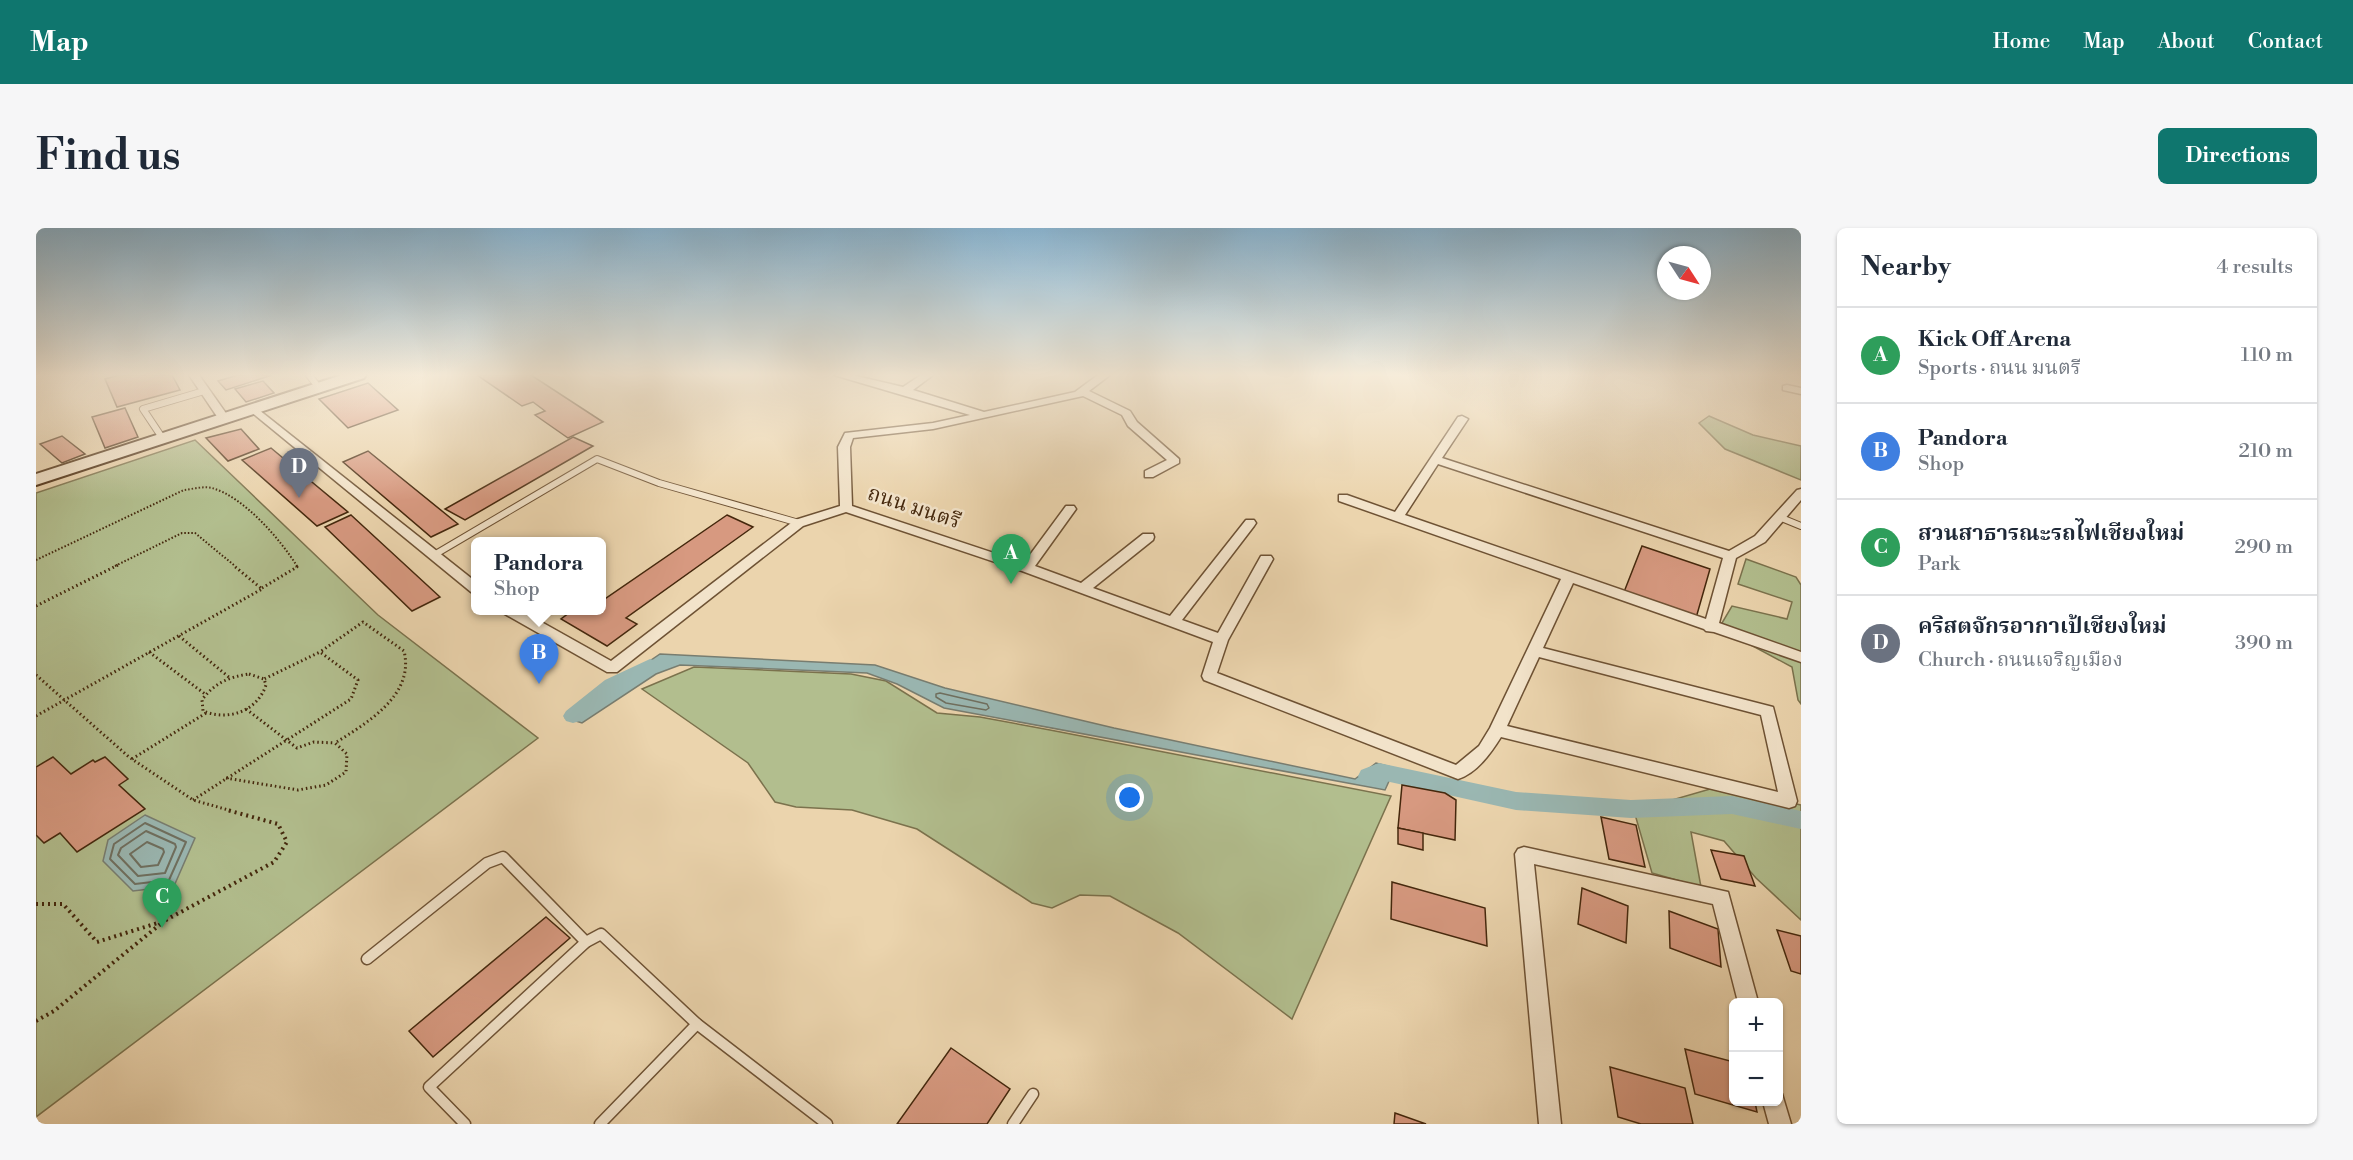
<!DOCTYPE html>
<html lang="en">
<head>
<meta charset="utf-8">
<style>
  :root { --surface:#fff; --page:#f6f6f7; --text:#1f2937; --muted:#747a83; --line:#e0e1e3; --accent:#0f766e }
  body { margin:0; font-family:"Libre Bodoni","Noto Serif Thai",serif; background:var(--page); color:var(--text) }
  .controls { position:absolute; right:18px; bottom:18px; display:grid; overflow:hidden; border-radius:9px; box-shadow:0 2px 4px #0004 }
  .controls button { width:54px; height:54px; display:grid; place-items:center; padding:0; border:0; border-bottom:2px solid var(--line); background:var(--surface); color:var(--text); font:30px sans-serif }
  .compass { position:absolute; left:1621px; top:18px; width:54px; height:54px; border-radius:50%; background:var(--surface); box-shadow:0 2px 4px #0004; rotate:126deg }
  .you { position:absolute; left:1094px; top:570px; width:21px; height:21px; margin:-15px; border:4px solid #fff; border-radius:50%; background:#1a73e8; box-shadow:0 0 0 9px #1a73e833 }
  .badge { display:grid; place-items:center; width:39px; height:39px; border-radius:50%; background:var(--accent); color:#fff; font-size:20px; font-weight:700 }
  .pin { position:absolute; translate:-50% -50px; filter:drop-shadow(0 2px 3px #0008) }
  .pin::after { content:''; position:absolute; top:32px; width:21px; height:18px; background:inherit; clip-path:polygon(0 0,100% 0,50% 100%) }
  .popup { position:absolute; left:435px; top:309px; width:135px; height:78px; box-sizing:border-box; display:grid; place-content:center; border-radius:9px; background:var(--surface); filter:drop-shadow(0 2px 4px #0005); font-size:20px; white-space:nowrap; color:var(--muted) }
  .popup b { font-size:22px; color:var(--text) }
  .popup::after { content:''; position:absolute; left:50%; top:100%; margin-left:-12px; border:12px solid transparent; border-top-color:var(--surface) }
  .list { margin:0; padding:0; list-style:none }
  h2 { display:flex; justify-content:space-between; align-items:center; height:78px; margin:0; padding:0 24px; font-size:26px }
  h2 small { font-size:20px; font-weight:400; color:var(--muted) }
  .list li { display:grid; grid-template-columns:39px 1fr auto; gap:18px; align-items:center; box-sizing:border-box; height:96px; padding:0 24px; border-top:2px solid var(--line) }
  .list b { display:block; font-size:22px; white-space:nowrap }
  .list p { margin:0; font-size:20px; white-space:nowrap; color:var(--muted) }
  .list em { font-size:20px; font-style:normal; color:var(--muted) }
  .map { position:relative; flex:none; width:1765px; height:896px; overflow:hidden; border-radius:9px }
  header { display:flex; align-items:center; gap:36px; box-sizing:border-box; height:84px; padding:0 30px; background:var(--accent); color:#fff }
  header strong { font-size:28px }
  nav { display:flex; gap:33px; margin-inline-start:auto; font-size:21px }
  .intro { display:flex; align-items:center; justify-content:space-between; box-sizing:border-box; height:144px; padding:0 36px }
  h1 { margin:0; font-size:42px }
  .button { padding:15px 27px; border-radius:9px; background:var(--accent); color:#fff; font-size:21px; font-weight:700 }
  main { display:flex; gap:36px; padding:0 36px }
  aside { flex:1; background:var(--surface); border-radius:9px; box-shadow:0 2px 4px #0004 }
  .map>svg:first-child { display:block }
  .green { fill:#b2be8e; stroke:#7b724d; stroke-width:1.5 }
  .water { fill:#9ab7b2; stroke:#787d70; stroke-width:1.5 }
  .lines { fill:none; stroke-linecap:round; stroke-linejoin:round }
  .shore-far1 { stroke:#6f6f5f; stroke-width:1.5 }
  .shore { stroke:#6f6f5f; stroke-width:2 }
  .canal { fill:#9ab7b2; fill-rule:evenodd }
  .building { fill:#d79980; stroke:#44270c; stroke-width:1.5 }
  .service-far1-casing { stroke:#6e5234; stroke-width:8 }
  .service-casing { stroke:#6e5234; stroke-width:13 }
  .minor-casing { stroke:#6e5234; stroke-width:3 }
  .secondary-casing { stroke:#44270c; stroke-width:4 }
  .path-far2 { stroke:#44270c; stroke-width:2; stroke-dasharray:1.5 2; stroke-linecap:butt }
  .path-far1 { stroke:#44270c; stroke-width:3; stroke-dasharray:1.5 3; stroke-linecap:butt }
  .path { stroke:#44270c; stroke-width:4; stroke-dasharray:2 4; stroke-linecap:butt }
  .service-far1 { stroke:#f2e3ca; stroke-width:6 }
  .service { stroke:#f2e3ca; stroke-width:10 }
  .minor { fill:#f2e3ca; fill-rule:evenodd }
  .secondary { fill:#f2e3ca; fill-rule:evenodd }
  .labels { text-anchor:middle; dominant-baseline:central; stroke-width:5; stroke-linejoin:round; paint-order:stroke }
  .street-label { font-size:21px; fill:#44270c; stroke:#f2e3ca }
</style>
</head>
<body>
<header>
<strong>Map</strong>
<nav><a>Home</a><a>Map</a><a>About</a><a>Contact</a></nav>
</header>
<div class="intro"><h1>Find us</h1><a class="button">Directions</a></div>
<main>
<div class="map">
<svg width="1765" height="896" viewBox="0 0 1765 896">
  <rect width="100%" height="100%" fill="#ebd4ad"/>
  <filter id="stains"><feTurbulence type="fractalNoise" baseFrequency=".00333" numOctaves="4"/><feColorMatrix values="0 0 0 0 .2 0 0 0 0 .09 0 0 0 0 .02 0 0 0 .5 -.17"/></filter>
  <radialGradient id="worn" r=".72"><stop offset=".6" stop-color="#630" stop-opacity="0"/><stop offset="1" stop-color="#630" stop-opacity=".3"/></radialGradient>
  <!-- green -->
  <g class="green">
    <path d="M1673 188 1717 207 1765 218V252L1689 221 1663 195Z"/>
    <path d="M159 212 342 387 502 510 0 889V265Z"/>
    <path d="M1710 331 1760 349 1765 357V476L1762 472 1756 439 1683 400 1696 378 1751 391 1756 374 1702 356Z"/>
    <path d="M658 439 815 446 850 453 901 485 944 489 1014 502 1355 568 1256 791 1142 705 1074 668 1044 667 1016 680 996 675 881 601 816 582 760 579 739 574 712 535 606 461Z"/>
    <path d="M1681 559 1765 577V692L1720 650 1688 613 1655 604 1665 659 1616 645 1598 583Z"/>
  </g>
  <!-- water -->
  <g class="water">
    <path d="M624 426 839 437 909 460 1078 500 1319 551 1340 535 1359 540 1349 562 908 480 861 456 831 445 644 437 620 446 546 495 530 490Z"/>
    <path d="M109 587 159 610 138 658 97 663 67 633 72 612Z"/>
  </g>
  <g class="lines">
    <!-- shore-far1 -->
    <path class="shore-far1" d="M904 465 951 476 953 480 950 482 910 475 900 469V466Z"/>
    <!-- shore -->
    <g class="shore">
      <path d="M109 595 150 614 133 652 99 656 74 631 78 616Z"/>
      <path d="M110 603 139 616 140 619 129 645 102 648 82 627 85 620Z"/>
      <path d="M111 614 127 621 128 624 122 637 105 639 94 626Z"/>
    </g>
    <!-- canal -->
    <g class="canal">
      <path d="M614 431 621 433 624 438 621 443 583 462 544 493 537 495 530 493 527 488 530 483 569 452Z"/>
      <path d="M1343 535 1480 564 1595 572 1696 568 1765 583V601L1696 586 1595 590 1480 582 1345 552 1333 556 1325 554 1322 548 1325 542Z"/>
    </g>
  </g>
  <!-- building -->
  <g class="building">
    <path d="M83 147H136L144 162 81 179 69 151Z"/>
    <path d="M202 147H236L190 162 182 153Z"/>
    <path d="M441 147H495L567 194 532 210 499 187 509 183 497 174 486 178Z"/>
    <path d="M227 153 238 165 210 174 199 161Z"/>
    <path d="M332 155 362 182 312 200 283 171Z"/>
    <path d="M89 180 102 209 69 220 56 189Z"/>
    <path d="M205 201 223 221 192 233 170 210Z"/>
    <path d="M26 208 49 226 26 235 4 216Z"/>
    <path d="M537 209 557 218 429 292 409 281Z"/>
    <path d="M235 220 312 284 281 298 206 232Z"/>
    <path d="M332 223 422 296 395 309 307 234Z"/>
    <path d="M315 287 404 369 376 383 289 299Z"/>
    <path d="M691 287 717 299 590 390 601 396 571 418 525 391 537 382H566V373Z"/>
    <path d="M1606 318 1674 341 1660 390 1588 364Z"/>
    <path d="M17 529 35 546 57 532 59 534 69 529 92 551 83 557 109 581 41 624 24 605 8 615 0 607V539Z"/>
    <path d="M1366 557 1409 565 1420 572 1419 612 1362 600Z"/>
    <path d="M1565 589 1600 597 1609 639 1573 631Z"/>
    <path d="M1362 600 1387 605V622L1362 616Z"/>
    <path d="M1675 622 1708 628 1719 658 1685 651Z"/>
    <path d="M1356 654 1449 680 1451 718 1355 691Z"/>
    <path d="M1546 660 1592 678 1590 715 1542 696Z"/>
    <path d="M1633 683 1682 701 1685 739 1634 720Z"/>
    <path d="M510 689 534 710 397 829 373 803Z"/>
    <path d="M1741 702 1765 708V746L1755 743Z"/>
    <path d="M915 820 974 861 951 896H861Z"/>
    <path d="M1649 821 1698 834V874H1719L1721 884 1659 866Z"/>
    <path d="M1574 839 1649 860 1657 896H1605L1582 889Z"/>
    <path d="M1359 885 1390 896H1358Z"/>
  </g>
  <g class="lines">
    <!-- service-far1 casing -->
    <g class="service-far1-casing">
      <g id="service-far1">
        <path d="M273 147 283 160"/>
        <path d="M127 211 107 181 168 163"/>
        <path d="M1743 289 1765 298"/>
        <path d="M398 327 561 231 623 255 763 295"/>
      </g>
    </g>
    <!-- service casing -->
    <g class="service-casing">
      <g id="service">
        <path d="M331 731 451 635 467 629 550 714"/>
        <path d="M429 896 393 859 550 714 565 706 661 796 791 896"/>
        <path d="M564 896 661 796"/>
        <path d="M977 896 997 866"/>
      </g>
    </g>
    <!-- minor casing -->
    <g class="minor-casing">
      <g id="minor">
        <path d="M153 147H163L194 191 192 193H184Z"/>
        <path d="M798 147H816L867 159 885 147H897L877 162 948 184 1039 164 1062 147H1074L1053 163 1094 183 1101 194 1143 231V235L1117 249H1109V243L1131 232 1092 198 1086 187 1047 168 897 201 817 210 814 219 816 278 988 335 1030 278H1038L1040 281 999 338 1045 355 1107 306H1117L1118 309 1117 312 1057 360 1134 388 1210 292H1218L1220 295 1218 298 1146 392 1182 405 1225 328H1235L1237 331 1192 412 1181 445 1420 537 1443 518 1454 500 1525 351 1303 273V267H1311L1359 284 1422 189 1426 188 1432 191 1406 230 1693 323 1719 308 1761 262 1765 261V272L1729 314 1700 330 1683 395 1765 424V434L1678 404 1670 403 1668 401 1537 355 1507 420 1737 479 1761 573 1759 578 1753 580 1465 509C1455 525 1441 545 1422 551L1168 452 1166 448 1177 414 986 343 810 284 767 298 581 444H571L467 385 465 382H484L575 433 759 292 804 278 802 219 809 205 897 195 934 187ZM1402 236 1687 330 1670 391 1369 287ZM1503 429 1725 487 1742 564 1471 498Z"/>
        <path d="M1751 157 1765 160V166L1747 162V158Z"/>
        <path d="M218 178 440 354V365L435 364 214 183V179Z"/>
        <path d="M1488 619 1692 664 1722 774H1702L1677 676 1498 636 1525 896H1503L1479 626 1482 621Z"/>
        <path d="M1742 865 1746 866 1755 896H1733L1727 874H1742Z"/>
      </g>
    </g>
    <!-- secondary casing -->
    <g class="secondary-casing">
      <path id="secondary" d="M306 147H330L328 150 0 257V246Z"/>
    </g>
    <!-- path-far2 -->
    <g class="path-far2">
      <path d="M0 332 148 262C157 261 167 258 176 260 208 269 244 311 261 338"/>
      <path d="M79 338 146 305H159L199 338"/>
    </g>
    <!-- path-far1 -->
    <g class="path-far1">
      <path d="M226 360 261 339 260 337"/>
      <path d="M0 378 82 337"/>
      <path d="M143 408 194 450"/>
      <path d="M113 424 169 466"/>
      <path d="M213 446 228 451 230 457C221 484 192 493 167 483L166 472C178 455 193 449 213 446Z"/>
      <path d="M0 447 93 529 157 572 196 583"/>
      <path d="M210 481 261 520 278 514 299 515"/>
      <path d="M0 488 226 361 197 337"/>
      <path d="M96 531 170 485"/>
      <path d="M190 550 262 562 290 557 310 544 311 526 299 515C331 495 379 467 368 423L327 394 284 424"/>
      <path d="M157 572 315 471 322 452 284 424 228 451"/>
    </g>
    <!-- path -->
    <g class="path">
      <path d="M0 676H27L61 714 128 693 238 634 251 614 242 596 191 582"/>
      <path d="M0 793 18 783 127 694"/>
    </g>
    <!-- service-far1 -->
    <use href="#service-far1" class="service-far1"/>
    <!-- service -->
    <use href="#service" class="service"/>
    <!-- minor -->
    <use href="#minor" class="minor"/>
    <!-- secondary -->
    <use href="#secondary" class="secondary"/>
  </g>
  <!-- sky -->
  <linearGradient id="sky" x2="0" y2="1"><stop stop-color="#89b5d2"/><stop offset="0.54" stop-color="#f6ecda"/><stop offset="1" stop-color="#f6ecda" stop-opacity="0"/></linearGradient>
  <rect width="1765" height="272" fill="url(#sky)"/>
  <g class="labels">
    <!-- street labels -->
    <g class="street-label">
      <text transform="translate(878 280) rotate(18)">ถนน มนตรี</text>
    </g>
  </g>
  <rect width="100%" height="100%" filter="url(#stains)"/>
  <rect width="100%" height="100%" fill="url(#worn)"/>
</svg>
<div class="controls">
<button>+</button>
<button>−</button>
</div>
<svg class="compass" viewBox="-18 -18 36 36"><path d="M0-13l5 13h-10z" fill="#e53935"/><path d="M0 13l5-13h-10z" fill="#747a83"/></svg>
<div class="you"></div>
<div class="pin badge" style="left:975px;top:356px;background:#2e9e5b">A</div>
<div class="pin badge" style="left:503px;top:456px;background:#3f7fe0">B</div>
<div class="popup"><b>Pandora</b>Shop</div>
<div class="pin badge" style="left:126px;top:700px;background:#2e9e5b">C</div>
<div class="pin badge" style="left:263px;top:270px;background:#6b7280">D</div>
</div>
<aside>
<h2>Nearby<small>4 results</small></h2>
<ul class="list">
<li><span class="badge" style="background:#2e9e5b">A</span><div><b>Kick Off Arena</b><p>Sports · ถนน มนตรี</p></div><em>110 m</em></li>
<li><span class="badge" style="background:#3f7fe0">B</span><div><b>Pandora</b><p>Shop</p></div><em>210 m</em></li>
<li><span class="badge" style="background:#2e9e5b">C</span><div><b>สวนสาธารณะรถไฟเชียงใหม่</b><p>Park</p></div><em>290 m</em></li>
<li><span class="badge" style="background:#6b7280">D</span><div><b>คริสตจักรอากาเป้เชียงใหม่</b><p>Church · ถนนเจริญเมือง</p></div><em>390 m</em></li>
</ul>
</aside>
</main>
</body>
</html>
